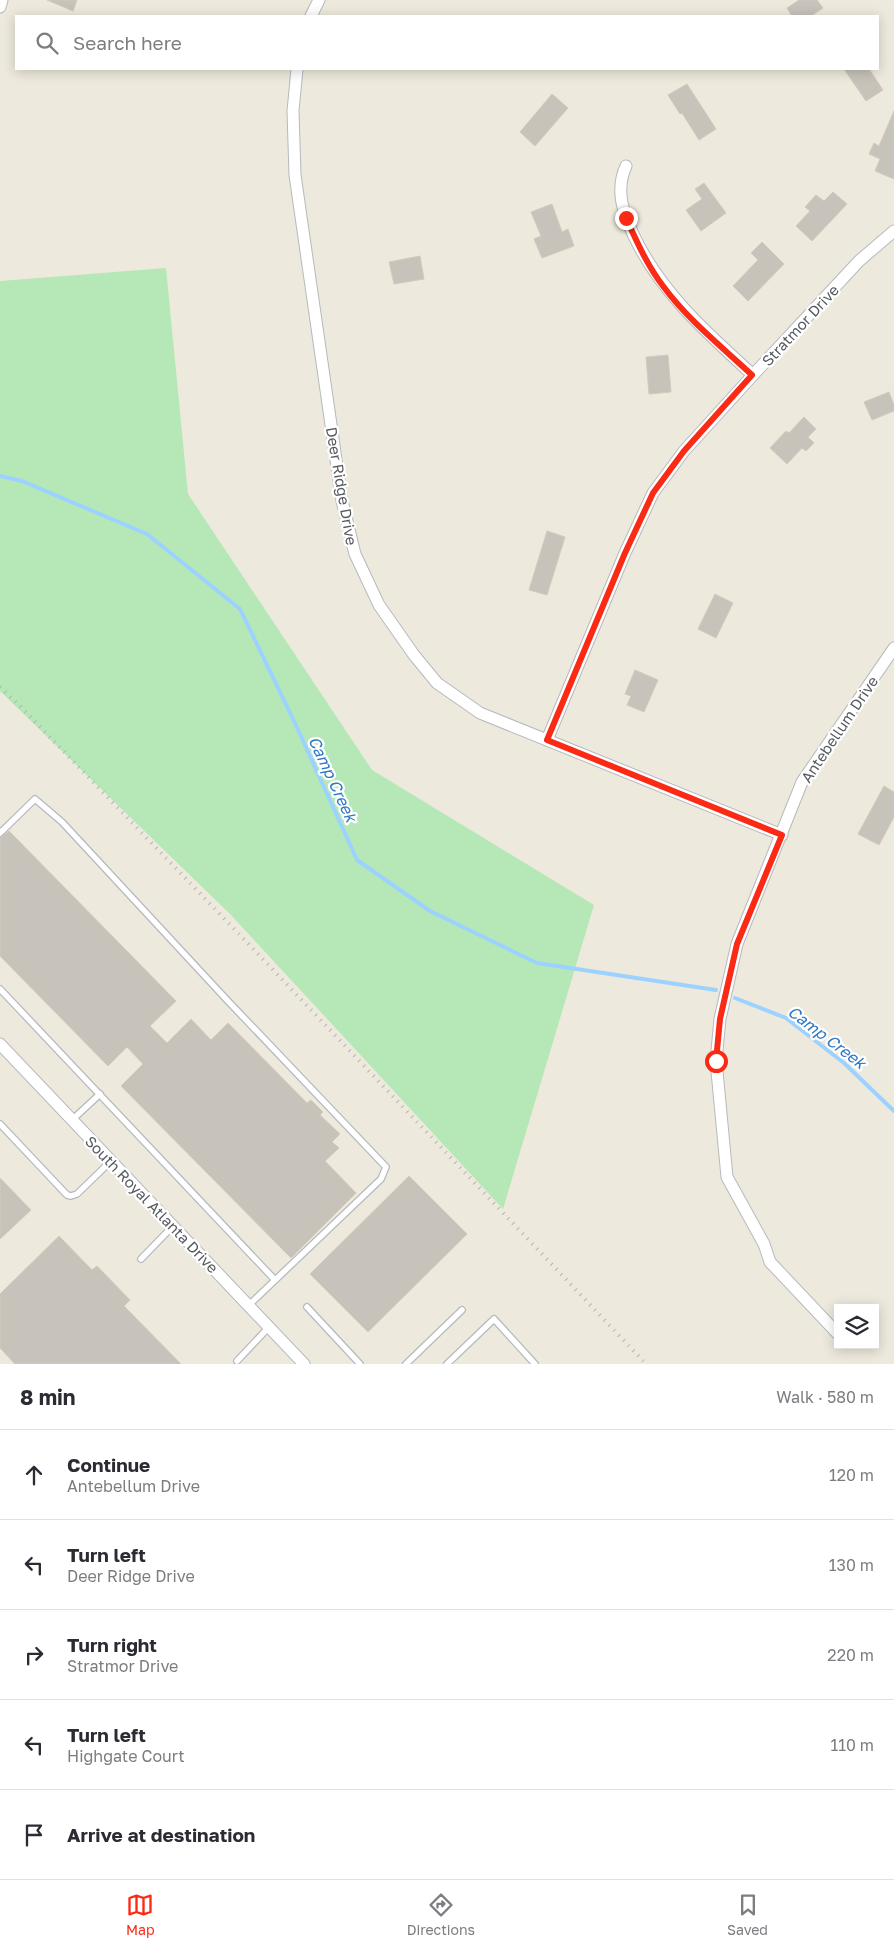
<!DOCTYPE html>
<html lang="en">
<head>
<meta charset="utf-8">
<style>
  :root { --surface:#fff; --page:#f2f2f3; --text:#2b2b33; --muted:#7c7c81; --line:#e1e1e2; --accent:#fb2a15 }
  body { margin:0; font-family:"Golos Text",sans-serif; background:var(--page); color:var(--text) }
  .controls { position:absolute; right:15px; bottom:15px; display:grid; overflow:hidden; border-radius:0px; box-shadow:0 2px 12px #0003 }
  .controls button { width:45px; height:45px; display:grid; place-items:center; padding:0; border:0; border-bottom:1px solid var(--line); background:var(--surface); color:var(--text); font:25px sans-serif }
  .stop { position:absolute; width:15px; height:15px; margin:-11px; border:4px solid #fb2a15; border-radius:50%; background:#fff }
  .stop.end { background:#fb2a15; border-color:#fff; box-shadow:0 1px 5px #0008 }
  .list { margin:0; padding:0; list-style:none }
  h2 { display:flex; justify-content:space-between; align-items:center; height:65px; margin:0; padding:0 20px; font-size:21px }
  h2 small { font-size:16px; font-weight:400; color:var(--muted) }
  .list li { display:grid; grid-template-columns:32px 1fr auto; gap:15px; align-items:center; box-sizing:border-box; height:90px; padding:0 20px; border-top:1px solid var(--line) }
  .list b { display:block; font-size:19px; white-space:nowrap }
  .list p { margin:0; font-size:16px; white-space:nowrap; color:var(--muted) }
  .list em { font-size:16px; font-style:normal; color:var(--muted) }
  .icon { flex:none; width:28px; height:28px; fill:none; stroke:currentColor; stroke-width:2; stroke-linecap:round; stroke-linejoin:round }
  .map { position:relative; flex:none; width:894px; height:1364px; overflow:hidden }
  .search { position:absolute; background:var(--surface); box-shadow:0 2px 12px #0003; left:15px; right:15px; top:15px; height:55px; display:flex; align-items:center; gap:12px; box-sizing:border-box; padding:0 18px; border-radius:0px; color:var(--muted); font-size:19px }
  .sheet { height:515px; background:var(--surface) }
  nav { display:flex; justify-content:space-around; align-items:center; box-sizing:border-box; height:70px; border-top:1px solid var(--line); background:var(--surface); font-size:14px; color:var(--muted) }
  nav a { display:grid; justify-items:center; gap:2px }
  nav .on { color:var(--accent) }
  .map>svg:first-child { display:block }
  .green { fill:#b6e8b7 }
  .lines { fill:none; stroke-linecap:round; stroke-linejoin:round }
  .stream { stroke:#9bd2ff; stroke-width:4 }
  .building { fill:#c7c3bb; stroke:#d1cbbb }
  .lane-casing { stroke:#b6b9bf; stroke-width:8 }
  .street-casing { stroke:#b6b9bf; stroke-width:13 }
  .lane { stroke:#fff; stroke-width:5.5 }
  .street { stroke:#fff; stroke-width:11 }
  .rail { stroke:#b2b3b4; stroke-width:4; stroke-dasharray:1 6; stroke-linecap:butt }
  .route { stroke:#fb2a15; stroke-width:6 }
  .labels { text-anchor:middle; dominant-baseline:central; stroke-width:4.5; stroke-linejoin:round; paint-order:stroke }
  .street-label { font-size:15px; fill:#575b61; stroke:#fff }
  .water-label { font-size:16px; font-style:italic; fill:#3077c5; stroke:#fff }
</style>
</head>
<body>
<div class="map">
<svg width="894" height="1364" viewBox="0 0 894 1364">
  <rect width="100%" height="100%" fill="#ede9dd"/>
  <!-- green -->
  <path class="green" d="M166 268 188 494 372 770 594 905 503 1209 230 914 0 691V281Z"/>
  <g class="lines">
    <!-- stream -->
    <g class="stream">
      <path d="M0 476 22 481 147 534 240 609 294 721 357 860 430 911 537 963 716 990"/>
      <path d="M735 998 786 1018 844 1063 894 1111"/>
    </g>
  </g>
  <!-- building -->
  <g class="building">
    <path d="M47 0H77L73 11Z"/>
    <path d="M799 0H817L823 8 811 16H792L787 8Z"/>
    <path d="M844 69H869L883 90 866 101Z"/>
    <path d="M687 84 716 129 699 140 682 113 680 114 668 95Z"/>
    <path d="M552 94 568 108 535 146 520 132Z"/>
    <path d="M894 111V179L875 171 880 159 869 154 874 143 879 146Z"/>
    <path d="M704 183 726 213 701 231 686 210 702 199 695 189Z"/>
    <path d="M833 192 847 204 812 241 796 226 810 211 805 207 816 195 824 201Z"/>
    <path d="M552 204 562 232 568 229 574 246 542 258 534 239 541 236 531 212Z"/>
    <path d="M762 242 784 264 748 301 733 286 758 260 751 253Z"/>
    <path d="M420 256 424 279 394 284 389 262Z"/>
    <path d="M668 355 671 392 649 394 646 357Z"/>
    <path d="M889 392 894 405V411L872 420 864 402Z"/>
    <path d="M804 417 816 429 808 437 814 443 806 451 802 448 787 464 770 448 786 431 789 433Z"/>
    <path d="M547 531 565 537 547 595 529 590Z"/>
    <path d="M715 594 733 603 716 638 698 629Z"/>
    <path d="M635 670 658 680 644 712 627 705 631 696 625 694Z"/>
    <path d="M884 786 894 792V817L879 845 858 834Z"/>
    <path d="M9 831 176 1001 150 1026 167 1043 191 1019 211 1040 228 1023 307 1103 311 1100 323 1112 320 1115 340 1134 332 1142 339 1148 325 1161 356 1193 291 1258 121 1086 143 1064 127 1047 108 1066 0 956V838Z"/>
    <path d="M409 1176 467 1234 368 1332 310 1274Z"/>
    <path d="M0 1178 31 1210 0 1239Z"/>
    <path d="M59 1236 92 1270 97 1266 130 1300 124 1306 181 1364H15L0 1348V1294Z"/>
  </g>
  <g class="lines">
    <!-- lane casing -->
    <g class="lane-casing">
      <g id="lane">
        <path d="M0 833 35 799 62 822 227 1000 386 1167 381 1179 249 1305"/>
        <path d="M0 989 275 1280"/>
        <path d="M72 1120 100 1094"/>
        <path d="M0 1124 67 1195 71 1196 77 1194 111 1161"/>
        <path d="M141 1259 173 1226"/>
        <path d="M307 1307 360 1364"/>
        <path d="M237 1361 269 1327"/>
        <path d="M406 1364 462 1310"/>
        <path d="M447 1364 494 1319 535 1364"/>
      </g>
    </g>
    <!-- street casing -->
    <g class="street-casing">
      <g id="street">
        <path d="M0 7 2 0"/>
        <path d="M311 16 319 0"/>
        <path d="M297 69 293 111 295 175 342 501 355 554 379 605 414 655 437 683 480 713 782 835"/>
        <path d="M626 166C615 190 623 213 634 236 661 293 707 333 753 375"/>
        <path d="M547 740 625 553 653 493 684 451 753 375 859 261 894 231"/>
        <path d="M0 1044 304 1364"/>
        <path d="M838 1334 770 1262 764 1244 727 1177 716 1061 720 1019 737 944 802 782 894 648"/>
      </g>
    </g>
    <!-- lane -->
    <use href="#lane" class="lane"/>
    <!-- street -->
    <use href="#street" class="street"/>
    <!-- rail -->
    <path class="rail" d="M0 687 21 707 261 957 646 1364"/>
  </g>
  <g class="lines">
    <!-- route -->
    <path class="route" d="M626 218C637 242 647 265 663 286 688 320 722 347 752 375L684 451 653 493 625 553 547 740 782 835 737 944 720 1019 716 1061"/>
  </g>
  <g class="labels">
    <!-- street labels -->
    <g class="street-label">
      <text transform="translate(800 325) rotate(-47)">Stratmor Drive</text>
      <text transform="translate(342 486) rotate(80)">Deer Ridge Drive</text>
      <text transform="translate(839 729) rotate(-56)">Antebellum Drive</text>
      <text transform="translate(152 1204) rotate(46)">South Royal Atlanta Drive</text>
    </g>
    <!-- water labels -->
    <g class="water-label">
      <text transform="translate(333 779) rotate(65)">Camp Creek</text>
      <text transform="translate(827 1037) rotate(37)">Camp Creek</text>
    </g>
  </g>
</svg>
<div class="controls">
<button><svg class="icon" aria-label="layers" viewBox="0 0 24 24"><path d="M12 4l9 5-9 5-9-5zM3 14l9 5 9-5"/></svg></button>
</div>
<div class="stop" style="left:716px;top:1061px"></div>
<div class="stop end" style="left:626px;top:218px"></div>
<div class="search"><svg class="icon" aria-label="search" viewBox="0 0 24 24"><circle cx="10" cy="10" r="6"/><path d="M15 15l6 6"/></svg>Search here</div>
</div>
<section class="sheet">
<h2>8 min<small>Walk · 580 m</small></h2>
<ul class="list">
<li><svg class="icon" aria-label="ahead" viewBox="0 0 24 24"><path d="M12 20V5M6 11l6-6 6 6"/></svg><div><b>Continue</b><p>Antebellum Drive</p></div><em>120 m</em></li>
<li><svg class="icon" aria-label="left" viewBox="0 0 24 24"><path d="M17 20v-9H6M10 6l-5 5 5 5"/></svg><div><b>Turn left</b><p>Deer Ridge Drive</p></div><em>130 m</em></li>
<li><svg class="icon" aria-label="right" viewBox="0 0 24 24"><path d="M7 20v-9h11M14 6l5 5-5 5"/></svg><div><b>Turn right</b><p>Stratmor Drive</p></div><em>220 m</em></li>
<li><svg class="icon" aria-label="left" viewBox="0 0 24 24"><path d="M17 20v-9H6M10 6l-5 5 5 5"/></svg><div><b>Turn left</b><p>Highgate Court</p></div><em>110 m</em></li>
<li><svg class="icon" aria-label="arrive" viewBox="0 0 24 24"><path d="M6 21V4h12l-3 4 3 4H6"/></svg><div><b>Arrive at destination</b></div></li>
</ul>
</section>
<nav>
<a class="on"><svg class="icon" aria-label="map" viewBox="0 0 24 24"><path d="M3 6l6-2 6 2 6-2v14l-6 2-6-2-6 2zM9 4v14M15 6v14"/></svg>Map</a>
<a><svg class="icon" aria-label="directions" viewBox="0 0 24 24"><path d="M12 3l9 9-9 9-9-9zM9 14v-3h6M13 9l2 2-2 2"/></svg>Directions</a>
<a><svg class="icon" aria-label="saved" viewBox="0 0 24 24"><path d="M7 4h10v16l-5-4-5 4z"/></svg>Saved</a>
</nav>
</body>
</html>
